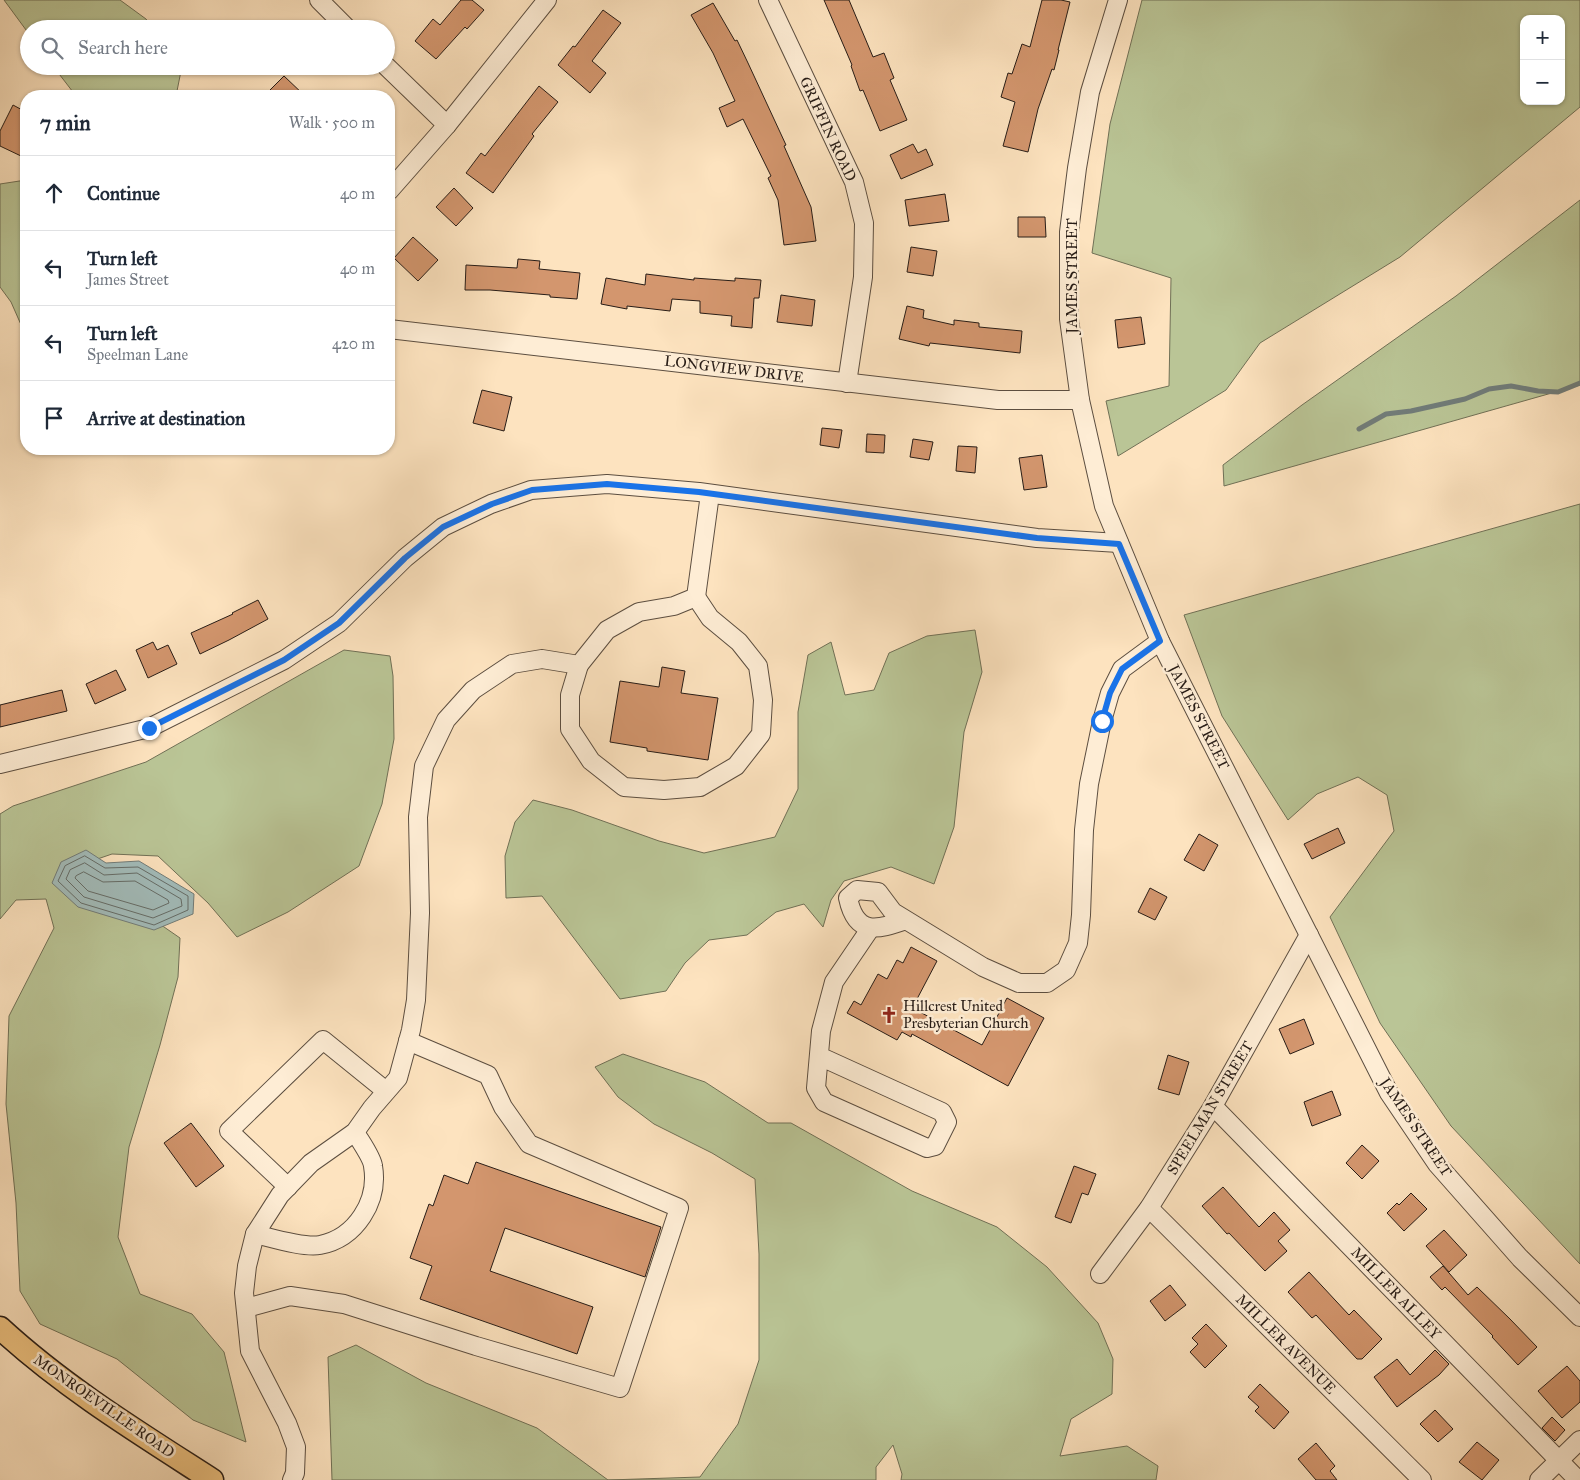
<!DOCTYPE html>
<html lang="en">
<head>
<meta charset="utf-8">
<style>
  :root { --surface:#fff; --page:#f2f2f3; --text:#1f2937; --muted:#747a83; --line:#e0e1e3 }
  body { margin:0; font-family:"IM FELL Great Primer",serif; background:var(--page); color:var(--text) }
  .controls { position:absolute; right:15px; top:15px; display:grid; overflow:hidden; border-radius:10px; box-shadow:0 1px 4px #0004 }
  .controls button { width:45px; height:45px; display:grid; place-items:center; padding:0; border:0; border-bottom:1px solid var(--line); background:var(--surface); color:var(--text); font:25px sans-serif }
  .stop { position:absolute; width:15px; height:15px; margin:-11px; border:4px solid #1a73e8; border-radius:50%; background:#fff }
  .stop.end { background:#1a73e8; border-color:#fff; box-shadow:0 1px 5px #0008 }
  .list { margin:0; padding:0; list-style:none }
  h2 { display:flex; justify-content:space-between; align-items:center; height:65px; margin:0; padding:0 20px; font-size:21px }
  h2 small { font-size:16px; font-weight:400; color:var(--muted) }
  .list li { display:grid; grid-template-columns:32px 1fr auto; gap:15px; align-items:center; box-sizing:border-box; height:75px; padding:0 20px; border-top:1px solid var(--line) }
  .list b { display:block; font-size:19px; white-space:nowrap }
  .list p { margin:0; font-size:16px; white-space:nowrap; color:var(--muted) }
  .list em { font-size:16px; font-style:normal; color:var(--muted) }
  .icon { flex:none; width:28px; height:28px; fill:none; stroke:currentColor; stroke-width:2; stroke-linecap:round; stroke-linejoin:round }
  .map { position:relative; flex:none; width:1580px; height:1480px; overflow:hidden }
  .search { position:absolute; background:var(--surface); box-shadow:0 1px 4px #0004; left:20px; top:20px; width:375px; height:55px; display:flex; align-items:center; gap:12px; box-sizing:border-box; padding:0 18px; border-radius:28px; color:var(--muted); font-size:19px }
  .panel { position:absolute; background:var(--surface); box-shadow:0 1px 4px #0004; left:20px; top:90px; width:375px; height:365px; border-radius:20px }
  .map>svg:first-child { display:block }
  .green { fill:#bac596; stroke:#707056; fill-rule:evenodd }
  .water { fill:#a2bcbb; stroke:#717c79 }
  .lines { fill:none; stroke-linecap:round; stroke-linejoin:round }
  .shore { stroke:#646c68; stroke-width:1 }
  .stream { stroke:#717c79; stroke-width:5 }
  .building { fill:#d3966e; stroke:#271c16 }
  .minor-casing { stroke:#5c4e40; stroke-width:20 }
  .major-casing { stroke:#271c16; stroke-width:25 }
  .minor { stroke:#feedd5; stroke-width:18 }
  .major { stroke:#eec280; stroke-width:22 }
  .route { stroke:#1a73e8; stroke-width:6 }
  .labels { text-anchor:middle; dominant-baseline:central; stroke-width:5; stroke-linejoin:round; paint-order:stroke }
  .street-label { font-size:15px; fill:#271c16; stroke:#feedd5 }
  .poi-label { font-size:15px; fill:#271c16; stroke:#feedd5; text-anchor:start }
</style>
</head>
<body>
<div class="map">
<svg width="1580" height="1480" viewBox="0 0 1580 1480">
  <rect width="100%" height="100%" fill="#fde3bf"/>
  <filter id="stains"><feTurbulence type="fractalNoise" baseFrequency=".004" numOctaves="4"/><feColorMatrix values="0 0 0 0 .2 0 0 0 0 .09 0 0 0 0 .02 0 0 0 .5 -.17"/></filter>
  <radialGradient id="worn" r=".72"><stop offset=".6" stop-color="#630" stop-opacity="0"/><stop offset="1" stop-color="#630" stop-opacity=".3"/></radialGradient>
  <!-- green -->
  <g class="green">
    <path d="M4 0H120L146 19 154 29H29V34Z"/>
    <path d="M1142 0H1580V107L1400 257 1260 343 1226 390 1118 456 1106 401 1169 386 1171 278 1092 253 1110 124ZM1524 19H1561V101H1524Z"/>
    <path d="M53 66H182L176 96H76Z"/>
    <path d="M26 180V336L11 302 0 287V184Z"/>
    <path d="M1580 200V385L1224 486 1223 465 1302 405 1456 296Z"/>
    <path d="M1580 504V1264L1451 1126 1380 1023 1330 917 1394 831 1387 795 1358 777 1317 794 1288 820 1222 716 1184 615Z"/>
    <path d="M975 630 982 672 964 732 954 827 934 884 891 867 844 881 831 900 823 927 804 904 776 912 747 935 709 940 685 963 666 991 620 999 542 896 506 898 505 856 515 822 533 800 572 810 659 841 704 853 775 837 798 789V712L808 655 831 642 845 695 874 690 889 653 927 636Z"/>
    <path d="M344 650 390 656 393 676 394 739 382 804 359 866 288 912 237 937 208 903 158 856 112 854 80 865 122 898 180 938 178 977 160 1045 129 1147 118 1237 140 1294 192 1314 224 1352 246 1442 193 1420 117 1359 40 1324 20 1291 16 1203 6 1104 9 1016 54 928 46 899 16 900 0 919V814L13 806 146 762Z"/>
    <path d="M623 1054 705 1082 768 1123H791L912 1191 997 1227 1047 1267 1098 1323 1113 1359 1112 1394 1071 1419 1060 1456 1127 1446 1158 1466 1156 1480H901L902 1474 893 1445 876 1467V1480H332L328 1357 356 1345 426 1383 537 1428 608 1480 700 1477 738 1424 759 1360V1254L755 1179 712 1153 654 1124 618 1097 595 1067Z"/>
  </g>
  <!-- water -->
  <path class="water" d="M86 850 106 863 139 861 194 894 193 914 154 930 78 907 52 883 61 862Z"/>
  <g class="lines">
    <!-- shore -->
    <g class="shore">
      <path d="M85 856 105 868 138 867 188 896V910L154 925 81 903 58 881 65 866Z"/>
      <path d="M85 863 104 875 137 873 181 899 182 906 153 918 84 897 66 879 70 870Z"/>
      <path d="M84 872 103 882 135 881 168 900 169 903 153 910 88 891 75 878 76 876Z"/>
    </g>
    <!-- stream -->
    <path class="stream" d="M1359 429 1386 414 1411 411 1465 399 1489 389 1511 386 1538 391 1558 392 1580 383"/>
  </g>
  <!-- building -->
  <g class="building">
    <path d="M461 0H472L484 10 467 29 465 27 436 59 415 41 433 19 440 25Z"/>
    <path d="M824 0H849L873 57 884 53 894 78 890 80 907 120 880 131 863 90 860 91 851 66 852 65Z"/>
    <path d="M1042 0H1061L1070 2 1058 50H1059L1054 70 1052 69 1038 109 1028 152 1003 146 1015 102 1001 97 1008 73 1012 74 1022 44 1030 47Z"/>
    <path d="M713 3 735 41 737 40 748 63 786 145 784 146 811 207 816 241 784 245 778 200 768 178 771 176 743 119 727 127 719 108 735 101 713 53 691 15Z"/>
    <path d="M603 10 621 23 592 61 606 73 590 93 558 65 573 46 575 47Z"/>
    <path d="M284 76 305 96H264Z"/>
    <path d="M539 86 558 102 532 134 534 136 493 193 466 173 481 153 485 156Z"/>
    <path d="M13 105 26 112V145L21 156 0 146V131Z"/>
    <path d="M913 144 918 153 926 149 933 165 901 179 890 155Z"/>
    <path d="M454 188 473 208 456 226 436 207Z"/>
    <path d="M945 194 949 221 909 226 905 200Z"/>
    <path d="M1018 217H1045L1046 237H1018Z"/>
    <path d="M413 237 438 260 418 281 394 258Z"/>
    <path d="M911 247 937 251 933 276 907 272Z"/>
    <path d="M518 259 540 261 539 269 580 273 577 299 550 297V295L490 290H465L466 265 517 268Z"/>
    <path d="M646 274 694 280V278L735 281V278L761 280 759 298H754L752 328 731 326 732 316 700 313V301L672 299 670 311 627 306V309L601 304 606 278 645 285Z"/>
    <path d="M781 295 815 300 812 326 777 322Z"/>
    <path d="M907 306 924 310 923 318 954 325V320L979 323V327L1022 331 1020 353 930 343 929 346 899 339Z"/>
    <path d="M1141 317 1145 344 1118 348 1115 320Z"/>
    <path d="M482 390 512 397 504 431 473 423Z"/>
    <path d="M822 428 842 430 839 448 820 445Z"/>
    <path d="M867 434 885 435 884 453 866 452Z"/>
    <path d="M913 439 933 442 929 460 910 457Z"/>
    <path d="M958 446 977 447 975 473 956 471Z"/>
    <path d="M1042 455 1047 487 1024 490 1019 458Z"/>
    <path d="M258 600 268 619 229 640 200 654 191 633 233 614 232 613Z"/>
    <path d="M153 642 157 650 168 645 177 664 148 678 136 650Z"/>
    <path d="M662 667 685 671 681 693 718 698 708 760 647 751V748L610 742 620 681 659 687Z"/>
    <path d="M116 670 126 690 95 704 86 684Z"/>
    <path d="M62 690 67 711 0 727V705Z"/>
    <path d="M1338 828 1345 843 1312 859 1304 844Z"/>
    <path d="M1199 834 1218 845 1204 871 1184 860Z"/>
    <path d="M1150 888 1167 897 1155 920 1138 912Z"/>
    <path d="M911 947 937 961 917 999 923 1002 918 1011 982 1045 1007 998 1044 1018 1008 1086 912 1034 911 1037 902 1032 897 1040 847 1013 854 1001 861 1005 878 974 887 979 897 960 903 963Z"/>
    <path d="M1304 1019 1314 1044 1290 1054 1279 1029Z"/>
    <path d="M1168 1055 1189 1062 1179 1095 1158 1089Z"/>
    <path d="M1332 1091 1341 1115 1312 1126 1304 1102Z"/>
    <path d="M191 1123 224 1166 196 1187 164 1143Z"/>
    <path d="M1362 1145 1379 1161 1362 1179 1346 1163Z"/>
    <path d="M476 1162 661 1227 645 1277 505 1228 490 1271 593 1307 577 1354 420 1299 432 1266 410 1258 429 1204 433 1206 444 1175 468 1184Z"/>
    <path d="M1074 1166 1096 1174 1088 1195 1082 1193 1071 1223 1055 1217Z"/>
    <path d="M1223 1187 1259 1227 1274 1212 1290 1230 1278 1241 1287 1251 1265 1271 1229 1233 1227 1234 1202 1206Z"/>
    <path d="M1411 1193 1427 1209 1404 1231 1387 1213 1397 1203 1399 1205Z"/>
    <path d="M1444 1230 1467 1255 1449 1272 1426 1246Z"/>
    <path d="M1443 1266 1468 1295 1477 1287 1510 1319 1537 1347 1518 1365 1492 1337 1493 1336 1445 1287 1442 1290 1430 1277Z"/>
    <path d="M1309 1272 1349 1315 1354 1310 1382 1339 1362 1359H1357L1316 1315 1312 1318 1288 1292Z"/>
    <path d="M1170 1285 1186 1305 1165 1321 1150 1301Z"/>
    <path d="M1206 1324 1227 1346 1205 1368 1190 1352 1198 1344 1192 1338Z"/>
    <path d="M1435 1350 1449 1364 1439 1375 1397 1407 1374 1377 1397 1359 1410 1375Z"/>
    <path d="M1567 1366 1580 1381V1402L1562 1418 1538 1391Z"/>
    <path d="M1260 1384 1289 1412 1274 1429 1255 1411 1259 1407 1248 1397Z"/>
    <path d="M1435 1410 1453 1429 1438 1442 1420 1424Z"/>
    <path d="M1552 1417 1565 1430 1555 1441 1542 1428Z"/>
    <path d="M1477 1442 1499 1460 1482 1480 1459 1462Z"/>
    <path d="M1316 1443 1335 1466 1330 1471 1337 1480H1316L1298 1459Z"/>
  </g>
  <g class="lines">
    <!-- minor casing -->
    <g class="minor-casing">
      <g id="minor">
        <path d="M319 0 348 29"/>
        <path d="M768 0 854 182 864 223 863 277 847 383"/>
        <path d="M1118 0 1090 92 1077 168 1069 232V319L1080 400 1104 506 1160 641 1389 1093 1437 1164 1520 1258 1580 1317"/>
        <path d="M386 66 447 125"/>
        <path d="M389 191 447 125 547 0"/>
        <path d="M389 329 998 400H1080"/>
        <path d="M579 665 570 695V729L591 761 624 787 664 790 700 787 736 766 761 734 763 700 758 666 739 642 710 618 696 597"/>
        <path d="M0 764 149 728 284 660 339 623 405 558 443 527 491 504 531 490 607 484 699 492 1037 538 1119 543"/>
        <path d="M906 920C877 930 856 936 848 898L857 890 878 892 893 912 983 967 1019 983H1047L1066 970 1078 943 1081 915 1084 830 1089 784 1102 721 1110 693 1122 669 1160 641"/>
        <path d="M819 1056 942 1112 947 1122 935 1146 927 1148 824 1102 816 1088 821 1031 834 982 870 929"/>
        <path d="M1213 1106 1578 1480"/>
        <path d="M288 1187 229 1131 323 1040 386 1091"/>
        <path d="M1149 1208 1422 1480"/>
        <path d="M255 1234C272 1238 304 1248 320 1245 356 1238 379 1201 373 1166 372 1157 360 1141 355 1132"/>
        <path d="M1100 1274 1149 1208 1213 1106 1309 935"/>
        <path d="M246 1308 290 1296 344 1304 476 1346 620 1388 679 1208 529 1144 503 1107 488 1075 408 1041"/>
        <path d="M292 1480 295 1473 296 1447 287 1423 250 1351 244 1293 247 1266 255 1234 280 1195 311 1163 355 1132 372 1108 398 1078 411 1030 416 1000 420 913 418 817 424 766 446 720 473 690 512 664 542 659 579 665 607 630 639 612 674 606 696 597 710 494"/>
        <path d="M1539 1480 1580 1440"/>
      </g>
    </g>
    <!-- major casing -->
    <g class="major-casing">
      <path id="major" d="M0 1328C64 1387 139 1433 212 1480"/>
    </g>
    <!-- minor -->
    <use href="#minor" class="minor"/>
    <!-- major -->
    <use href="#major" class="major"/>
  </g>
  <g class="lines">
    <!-- route -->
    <path class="route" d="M149 728 284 660 339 623 405 558 443 527 492 504 532 490 607 484 699 492 1037 538 1119 544 1160 641 1122 669 1110 693 1102 721"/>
  </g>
  <!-- icons -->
  <defs>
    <g id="church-bare" transform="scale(1.35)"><path d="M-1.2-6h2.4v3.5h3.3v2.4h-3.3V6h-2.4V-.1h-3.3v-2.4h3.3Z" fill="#8f2418" stroke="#feedd5" stroke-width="2.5" paint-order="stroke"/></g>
  </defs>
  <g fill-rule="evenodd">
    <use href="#church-bare" x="889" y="1015"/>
  </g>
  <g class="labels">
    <!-- street labels -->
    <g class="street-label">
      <text transform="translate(828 129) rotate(65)">GRIFFIN ROAD</text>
      <text transform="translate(1072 276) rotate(-90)">JAMES STREET</text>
      <text transform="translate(734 369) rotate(7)">LONGVIEW DRIVE</text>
      <text transform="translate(1199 717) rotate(63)">JAMES STREET</text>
      <text transform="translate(1210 1108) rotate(-59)">SPEELMAN STREET</text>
      <text transform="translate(1416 1127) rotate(56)">JAMES STREET</text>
      <text transform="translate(1396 1293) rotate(46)">MILLER ALLEY</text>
      <text transform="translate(1286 1344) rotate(45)">MILLER AVENUE</text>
      <text transform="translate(104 1406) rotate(35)">MONROEVILLE ROAD</text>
    </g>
    <!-- poi labels -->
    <g class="poi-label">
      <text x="903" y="1006">Hillcrest United<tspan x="903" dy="17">Presbyterian Church</tspan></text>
    </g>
  </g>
  <rect width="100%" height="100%" filter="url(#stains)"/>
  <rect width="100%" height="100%" fill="url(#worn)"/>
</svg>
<div class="controls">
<button>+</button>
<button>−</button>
</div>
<div class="stop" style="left:1102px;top:721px"></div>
<div class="stop end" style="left:149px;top:728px"></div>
<div class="search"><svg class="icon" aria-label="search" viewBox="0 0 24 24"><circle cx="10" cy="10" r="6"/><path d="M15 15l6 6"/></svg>Search here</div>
<section class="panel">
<h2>7 min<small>Walk · 500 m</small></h2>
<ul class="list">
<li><svg class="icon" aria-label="ahead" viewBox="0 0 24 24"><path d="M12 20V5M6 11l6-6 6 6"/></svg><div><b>Continue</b></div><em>40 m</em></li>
<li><svg class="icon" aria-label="left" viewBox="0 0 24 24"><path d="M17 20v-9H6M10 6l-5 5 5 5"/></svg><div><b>Turn left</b><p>James Street</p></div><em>40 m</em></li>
<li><svg class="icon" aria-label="left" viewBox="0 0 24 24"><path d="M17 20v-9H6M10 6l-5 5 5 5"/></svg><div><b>Turn left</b><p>Speelman Lane</p></div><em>420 m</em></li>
<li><svg class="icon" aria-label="arrive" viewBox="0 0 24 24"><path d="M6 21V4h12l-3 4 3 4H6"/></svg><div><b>Arrive at destination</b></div></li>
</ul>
</section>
</div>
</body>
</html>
